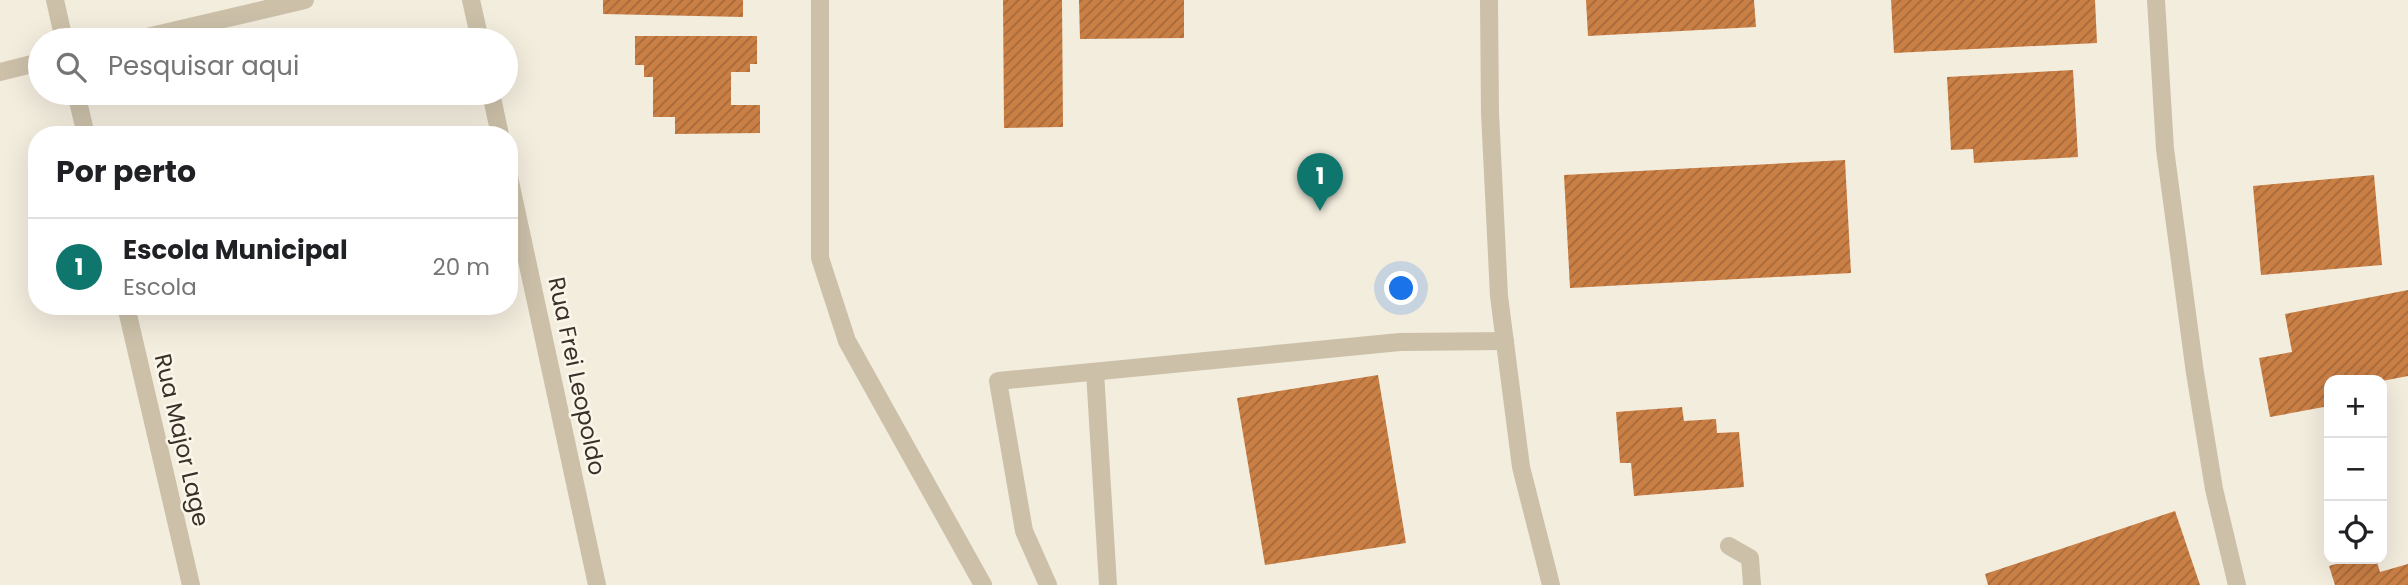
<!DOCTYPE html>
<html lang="pt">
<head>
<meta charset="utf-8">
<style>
  :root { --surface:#fff; --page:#f2f2f2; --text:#202124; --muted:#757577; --line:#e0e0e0; --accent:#0f766e }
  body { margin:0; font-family:Poppins,sans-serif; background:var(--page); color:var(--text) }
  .controls { position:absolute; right:21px; bottom:21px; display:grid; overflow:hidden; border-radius:14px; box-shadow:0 7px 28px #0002 }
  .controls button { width:63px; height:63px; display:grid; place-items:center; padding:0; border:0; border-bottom:2px solid var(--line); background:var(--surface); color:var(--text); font:35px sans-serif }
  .you { position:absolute; left:1402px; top:289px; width:24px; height:24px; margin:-18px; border:5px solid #fff; border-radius:50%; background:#1a73e8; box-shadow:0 0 0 10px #1a73e833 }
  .badge { display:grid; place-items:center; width:46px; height:46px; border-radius:50%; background:var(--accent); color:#fff; font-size:23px; font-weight:700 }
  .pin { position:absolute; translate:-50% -58px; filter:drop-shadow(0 2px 4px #0008) }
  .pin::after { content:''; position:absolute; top:37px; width:24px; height:21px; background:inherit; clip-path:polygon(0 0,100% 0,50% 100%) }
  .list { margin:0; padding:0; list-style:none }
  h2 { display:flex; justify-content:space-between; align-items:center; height:91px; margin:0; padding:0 28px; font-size:30px }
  h2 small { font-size:23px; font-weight:400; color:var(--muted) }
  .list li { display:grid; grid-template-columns:46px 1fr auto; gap:21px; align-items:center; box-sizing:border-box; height:98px; padding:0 28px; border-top:2px solid var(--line) }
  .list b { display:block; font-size:26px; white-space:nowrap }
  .list p { margin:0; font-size:23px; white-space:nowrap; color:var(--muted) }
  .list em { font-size:23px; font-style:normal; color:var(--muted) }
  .icon { flex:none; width:38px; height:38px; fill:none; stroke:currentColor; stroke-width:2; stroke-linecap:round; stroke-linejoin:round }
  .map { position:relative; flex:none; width:2408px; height:585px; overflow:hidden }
  .search { position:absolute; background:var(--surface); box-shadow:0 7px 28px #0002; left:28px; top:28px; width:490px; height:77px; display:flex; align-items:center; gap:18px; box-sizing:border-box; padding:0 24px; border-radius:38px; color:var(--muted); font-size:26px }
  .panel { position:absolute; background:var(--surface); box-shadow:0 7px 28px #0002; left:28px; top:126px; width:490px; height:189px; border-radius:28px }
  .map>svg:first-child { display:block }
  .building { fill:url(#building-hatch) }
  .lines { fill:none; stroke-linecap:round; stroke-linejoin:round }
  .lane { stroke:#ccc0a9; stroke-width:18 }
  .street { stroke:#ccc0a9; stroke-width:18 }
  .labels { text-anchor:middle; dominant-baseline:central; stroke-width:5; stroke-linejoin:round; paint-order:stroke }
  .street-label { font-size:23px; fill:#393129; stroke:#fbf6ea }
</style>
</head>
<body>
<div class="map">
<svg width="2408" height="585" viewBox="0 0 2408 585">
  <defs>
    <pattern id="building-hatch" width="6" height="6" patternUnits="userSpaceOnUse" patternTransform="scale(1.75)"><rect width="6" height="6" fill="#ca7f45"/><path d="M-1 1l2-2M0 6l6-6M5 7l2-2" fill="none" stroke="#a5693a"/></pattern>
  </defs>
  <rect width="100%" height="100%" fill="#f3edde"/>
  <!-- building -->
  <g class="building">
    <path d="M603 0H743V17L603 14Z"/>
    <path d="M1003 0H1062L1063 127 1004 128Z"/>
    <path d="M1079 0H1184V38L1080 39Z"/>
    <path d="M1586 0H1754L1756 27 1588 36Z"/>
    <path d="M1891 0H2095L2097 43 1894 53Z"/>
    <path d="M635 36H757V64H750V72H731V105H760V133L675 134V117H653V77H644V65H635Z"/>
    <path d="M2073 70 2078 157 1974 163 1973 149 1951 150 1947 77Z"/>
    <path d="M1845 160 1851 273 1570 288 1564 175Z"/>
    <path d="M2374 175 2382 265 2261 275 2253 186Z"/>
    <path d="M2408 290V376L2382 381 2329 380V406L2270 417 2259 358 2292 352 2285 314Z"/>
    <path d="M1378 375 1406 543 1265 565 1237 398Z"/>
    <path d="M1682 407 1684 421 1716 419 1717 433 1739 432 1744 487 1634 496 1631 463H1620L1616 412Z"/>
    <path d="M2175 511 2200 585H1988L1985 574Z"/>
    <path d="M2353 559H2376L2380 572 2408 564V585H2335L2329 566Z"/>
  </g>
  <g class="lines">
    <!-- lane -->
    <g class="lane">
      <path d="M1095 372 1108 585"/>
      <path d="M1729 546 1750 558 1752 585"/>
      <path d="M1048 585 1024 531 998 381 1400 342 1505 341"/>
    </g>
    <!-- street -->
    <g class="street">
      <path d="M55 0 64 40"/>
      <path d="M471 0 480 40"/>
      <path d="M820 0V258L847 341 983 585"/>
      <path d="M1489 0 1490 113 1499 296 1521 467 1551 585"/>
      <path d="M2156 0 2165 149 2195 373 2214 489 2237 585"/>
      <path d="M134 40 305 0"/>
      <path d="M0 72 40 62"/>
      <path d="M76 93 86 135"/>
      <path d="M491 93 500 135"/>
      <path d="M509 177 597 585"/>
      <path d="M126 306 191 585"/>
    </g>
  </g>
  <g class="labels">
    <!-- street labels -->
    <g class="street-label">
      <text transform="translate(577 376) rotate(78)">Rua Frei Leopoldo</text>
      <text transform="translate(182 440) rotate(77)">Rua Major Lage</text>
    </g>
  </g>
</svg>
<div class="controls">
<button>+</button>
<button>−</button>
<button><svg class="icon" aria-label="locate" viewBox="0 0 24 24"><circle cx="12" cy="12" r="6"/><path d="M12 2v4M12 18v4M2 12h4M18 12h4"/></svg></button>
</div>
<div class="you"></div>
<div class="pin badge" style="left:1320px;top:211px">1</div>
<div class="search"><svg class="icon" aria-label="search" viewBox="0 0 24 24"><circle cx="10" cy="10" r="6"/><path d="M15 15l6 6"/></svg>Pesquisar aqui</div>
<section class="panel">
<h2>Por perto<small></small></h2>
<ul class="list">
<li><span class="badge">1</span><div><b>Escola Municipal</b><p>Escola</p></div><em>20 m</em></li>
</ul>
</section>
</div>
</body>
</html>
